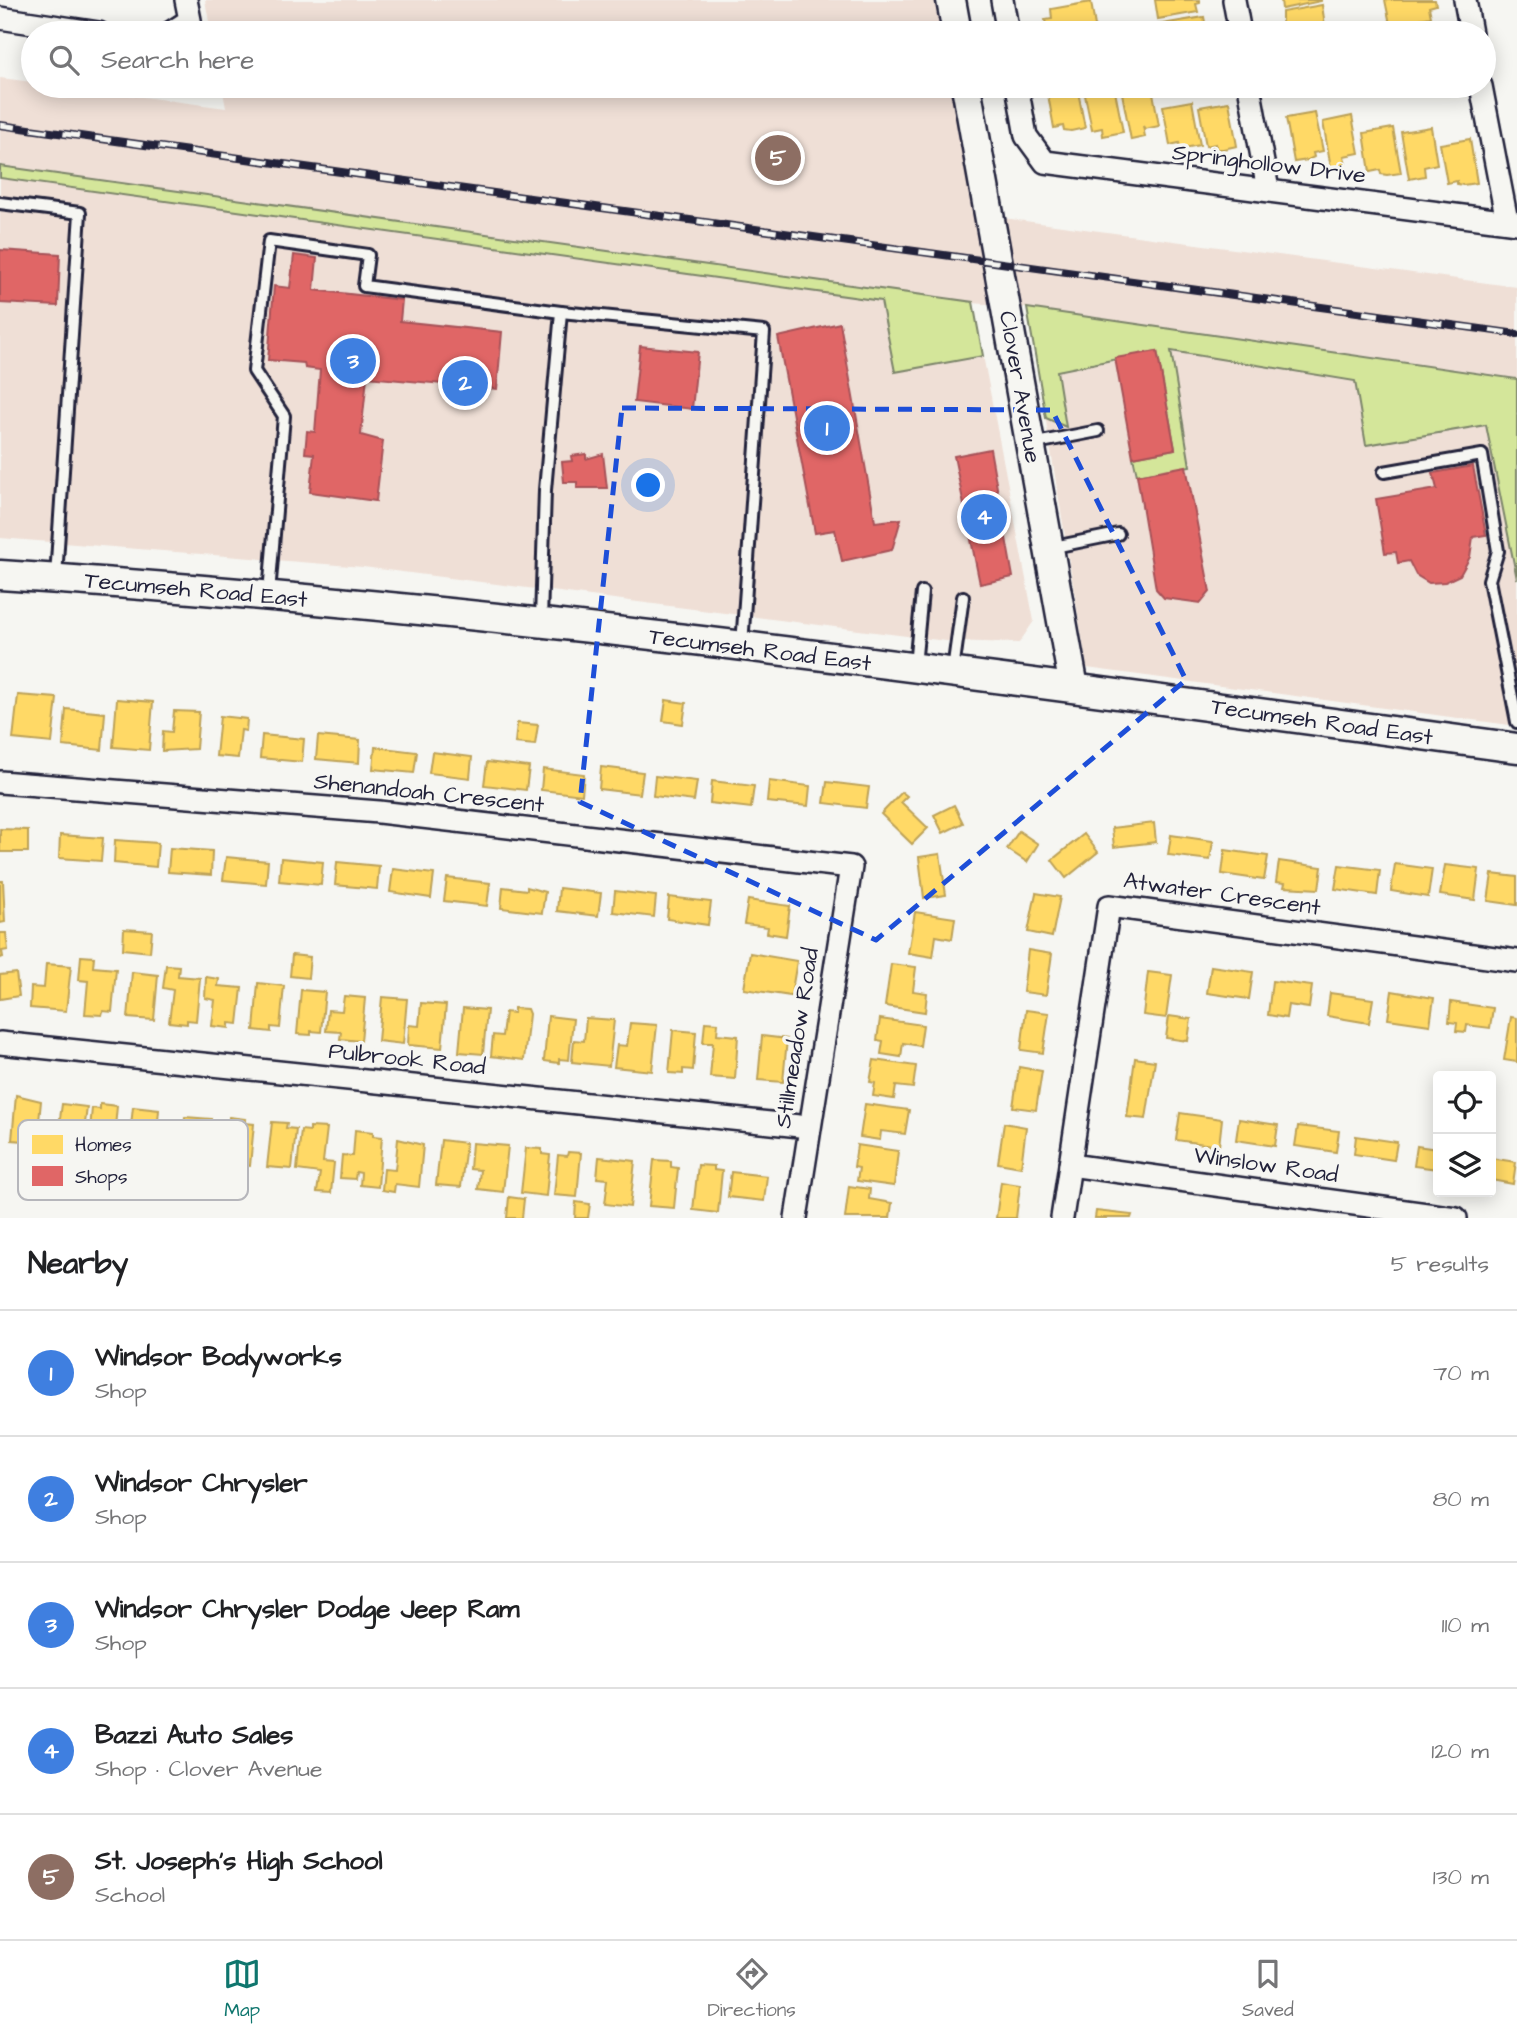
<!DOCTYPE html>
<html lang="en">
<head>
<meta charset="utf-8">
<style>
  :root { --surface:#fff; --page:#f6f6f6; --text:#202124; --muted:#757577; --line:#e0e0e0; --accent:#0f766e }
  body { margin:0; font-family:"Architects Daughter",sans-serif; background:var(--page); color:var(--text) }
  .controls { position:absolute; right:21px; bottom:21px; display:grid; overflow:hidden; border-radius:7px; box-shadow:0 4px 18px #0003 }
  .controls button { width:63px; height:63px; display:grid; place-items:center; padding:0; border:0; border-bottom:2px solid var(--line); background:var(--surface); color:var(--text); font:35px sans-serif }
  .you { position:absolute; left:649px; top:486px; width:24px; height:24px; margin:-18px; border:5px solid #fff; border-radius:50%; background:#1a73e8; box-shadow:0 0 0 10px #1a73e833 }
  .badge { display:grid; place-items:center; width:46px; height:46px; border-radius:50%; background:var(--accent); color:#fff; font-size:23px; font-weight:700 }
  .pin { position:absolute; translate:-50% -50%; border:4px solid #fff; box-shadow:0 2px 7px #0006 }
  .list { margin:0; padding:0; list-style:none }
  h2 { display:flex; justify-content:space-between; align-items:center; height:91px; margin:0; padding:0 28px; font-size:30px }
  h2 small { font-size:23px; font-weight:400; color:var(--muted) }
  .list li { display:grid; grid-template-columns:46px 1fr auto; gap:21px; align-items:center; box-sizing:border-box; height:126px; padding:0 28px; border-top:2px solid var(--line) }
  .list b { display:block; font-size:26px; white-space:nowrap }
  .list p { margin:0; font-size:23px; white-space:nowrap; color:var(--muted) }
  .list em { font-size:23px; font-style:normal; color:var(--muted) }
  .icon { flex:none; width:38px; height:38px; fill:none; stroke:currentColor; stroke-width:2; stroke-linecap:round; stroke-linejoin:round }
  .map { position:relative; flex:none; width:1517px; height:1218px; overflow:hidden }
  .search { position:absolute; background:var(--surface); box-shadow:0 4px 18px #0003; left:21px; right:21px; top:21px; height:77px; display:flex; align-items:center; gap:18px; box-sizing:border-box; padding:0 24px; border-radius:38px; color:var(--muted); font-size:26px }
  .sheet { height:721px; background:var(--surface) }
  nav { display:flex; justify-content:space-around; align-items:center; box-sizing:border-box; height:98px; border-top:2px solid var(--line); background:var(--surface); font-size:19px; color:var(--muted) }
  nav a { display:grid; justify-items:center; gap:4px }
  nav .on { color:var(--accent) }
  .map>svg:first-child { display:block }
  .built { fill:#efdfd6 }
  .green { fill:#d4e69a; stroke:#7b846a; stroke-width:2 }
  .homes { fill:#ffd966; stroke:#bda259; stroke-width:2 }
  .shops { fill:#e06666; stroke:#a75259; stroke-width:2 }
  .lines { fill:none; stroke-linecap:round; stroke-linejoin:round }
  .lane-casing { stroke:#22223b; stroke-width:16 }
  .street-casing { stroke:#22223b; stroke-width:26 }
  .secondary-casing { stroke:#22223b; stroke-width:33 }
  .lane { stroke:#f6f6f2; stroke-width:10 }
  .street { stroke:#f6f6f2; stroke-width:21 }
  .secondary { stroke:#f6f6f2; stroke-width:28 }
  .rail-casing { stroke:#22223b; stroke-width:8 }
  .rail { stroke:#f6f6f2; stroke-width:5; stroke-dasharray:16; stroke-linecap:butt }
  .marked { fill:none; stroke:#1d4ed8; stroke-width:5; stroke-dasharray:14 9; stroke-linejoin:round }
  .labels { text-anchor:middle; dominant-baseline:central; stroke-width:7; stroke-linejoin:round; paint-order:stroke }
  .street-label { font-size:23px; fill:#22223b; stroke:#f6f6f2 }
  .key { fill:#f6f6f2; stroke:#b6b6bb; stroke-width:2 }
  .key-label { font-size:19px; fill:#22223b }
</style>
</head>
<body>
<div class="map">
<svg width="1517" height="1218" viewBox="0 0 1517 1218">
  <rect width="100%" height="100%" fill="#f6f6f2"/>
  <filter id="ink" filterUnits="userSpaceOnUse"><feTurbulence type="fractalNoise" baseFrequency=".0143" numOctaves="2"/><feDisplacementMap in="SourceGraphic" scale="14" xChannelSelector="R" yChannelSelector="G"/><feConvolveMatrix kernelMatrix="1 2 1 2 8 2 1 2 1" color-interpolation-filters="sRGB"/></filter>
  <g filter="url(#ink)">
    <!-- built -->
    <g class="built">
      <path d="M205 0H949L955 33H211Z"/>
      <path d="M0 78 33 82V86H61L226 108 222 86H965L988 216 1517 287V379L1483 374 1517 577V726L1087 668 1027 308 973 303 1034 621 1019 643 946 641 363 567 0 538Z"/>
    </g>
    <!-- green -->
    <g class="green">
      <path d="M0 166 973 302 983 356 895 372 881 301 0 178Z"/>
      <path d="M1027 308 1517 379V579L1486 425 1366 445 1355 381 1171 351 1190 466 1137 475 1133 457 1175 449 1157 351 1057 371 1066 427 1046 418Z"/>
    </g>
    <!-- homes -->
    <g class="homes">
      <path d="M1155 0H1200V3L1196 4 1198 12 1158 19Z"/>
      <path d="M1277 0H1321V1L1282 9 1281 0Z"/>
      <path d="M1385 0H1435L1436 5 1429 7 1431 17 1390 24Z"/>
      <path d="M1091 2 1096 32 1048 33 1045 20 1052 19 1051 9Z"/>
      <path d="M1322 5 1326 33H1282V12Z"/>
      <path d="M1204 17 1207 33H1157L1156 25Z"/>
      <path d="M1438 19 1441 33H1395L1394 27Z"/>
      <path d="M1064 86H1077L1085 128 1071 131 1064 130 1063 126 1054 128 1047 89Z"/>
      <path d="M1114 86 1123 132 1103 136 1102 128 1092 130 1084 90Z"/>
      <path d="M1404 86H1450L1451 90 1430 94 1429 88 1406 92Z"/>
      <path d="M1152 87 1159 126 1145 129 1143 126 1145 137 1131 140 1122 93Z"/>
      <path d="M1192 101 1200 145 1184 148 1180 147 1179 143 1170 145 1163 106Z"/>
      <path d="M1229 102 1237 146 1223 149H1217L1216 144 1206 146 1199 107Z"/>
      <path d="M1315 113 1323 151 1313 153 1314 157 1308 160 1294 162 1286 118Z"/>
      <path d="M1352 116 1359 153 1344 156 1346 165 1331 168 1323 122Z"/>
      <path d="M1431 127 1437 164 1424 167 1425 176 1409 179 1401 132Z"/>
      <path d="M1393 128 1401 173 1387 175 1381 174 1380 170 1370 172 1364 133Z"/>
      <path d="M1470 139 1477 183 1463 185 1457 184V181L1447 183 1440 144Z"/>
      <path d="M18 695 57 698 52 743 13 739Z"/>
      <path d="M117 699 153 702 149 750 113 747Z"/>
      <path d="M666 700 686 703 683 724 663 721Z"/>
      <path d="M66 709 105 713 102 750 63 746Z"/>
      <path d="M174 711 199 712 196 749 162 751 163 731 172 732Z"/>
      <path d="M220 716 247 719 246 731 241 730 238 758 216 756Z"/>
      <path d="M517 723 538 725 535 745 515 743Z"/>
      <path d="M262 735 304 739 302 762 260 758Z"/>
      <path d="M318 736 360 740 359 763 316 759Z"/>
      <path d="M375 747 417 752 414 773 373 769Z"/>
      <path d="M432 752 472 757 470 778 429 773Z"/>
      <path d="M487 762 529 767 526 790 484 785Z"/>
      <path d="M601 767 643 772 640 794 599 789Z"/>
      <path d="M543 769 584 774 582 795 541 790Z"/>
      <path d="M655 776 697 781 694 801 653 796Z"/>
      <path d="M712 781 754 786 751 808 710 803Z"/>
      <path d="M769 781 810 786 808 806 767 802Z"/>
      <path d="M827 782 869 787 866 808 824 803Z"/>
      <path d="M902 792 907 796 901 802 928 828 912 844 881 814Z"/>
      <path d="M954 805 963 823 943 833 934 815Z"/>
      <path d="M1154 823 1156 842 1114 847 1112 828Z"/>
      <path d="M0 829 28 830V852H0Z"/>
      <path d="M1019 831 1038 844 1027 862 1007 849Z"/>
      <path d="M1084 834 1098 852 1066 878 1052 860Z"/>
      <path d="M60 835 103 838 101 861 59 858Z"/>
      <path d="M1171 835 1213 841 1210 860 1168 855Z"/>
      <path d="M115 840 158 843 156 867 114 863Z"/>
      <path d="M170 848 212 851 211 875 168 872Z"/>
      <path d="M1225 850 1268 856 1264 880 1222 874Z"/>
      <path d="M940 854 946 895 924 898 919 857Z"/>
      <path d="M226 857 268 861 266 884 223 880Z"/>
      <path d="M281 858 323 862 321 885 279 881Z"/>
      <path d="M1279 861 1322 867 1319 889 1284 887 1285 883 1276 882Z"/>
      <path d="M337 862 379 866 377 889 335 885Z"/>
      <path d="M1395 864 1432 869 1428 897 1391 891Z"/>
      <path d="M1339 865 1380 870 1377 895 1335 889Z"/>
      <path d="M1445 865 1479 869 1475 900 1440 895Z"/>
      <path d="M393 869 434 874 431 898 390 892Z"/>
      <path d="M1492 874 1517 877V905L1488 901Z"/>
      <path d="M447 878 490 883 487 906 444 901Z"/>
      <path d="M0 881H3L5 922 0 923Z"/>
      <path d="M503 887 527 890V887L545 892 542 913 501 908Z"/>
      <path d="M559 888 601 893 598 916 557 911Z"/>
      <path d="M615 891 656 896 654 917 613 912Z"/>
      <path d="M1036 893 1060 897 1052 937 1028 932Z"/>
      <path d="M669 897 711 902 708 925 667 919Z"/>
      <path d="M748 900 790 906 786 936 767 933 768 927 744 924Z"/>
      <path d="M915 912 955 918 952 939 936 936 933 957 908 953Z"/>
      <path d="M124 929 152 931 150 952 123 949Z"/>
      <path d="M0 933H6L8 950 2 951 3 957 0 958Z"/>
      <path d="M1028 950 1052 954 1046 995 1023 992Z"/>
      <path d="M750 953 797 961 791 996 744 989Z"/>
      <path d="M292 955 310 957 308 978 290 976Z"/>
      <path d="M81 956 94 957 93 967 116 969 112 1012 103 1011 102 1015 85 1014 88 981 79 980Z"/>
      <path d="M46 964 71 966 66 1011 30 1008 31 987 44 988Z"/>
      <path d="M891 964 916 967 913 991 927 993 925 1012 885 1006Z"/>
      <path d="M166 965 179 966 178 976 200 978 196 1021 187 1020V1024L169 1022 173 990 163 988Z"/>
      <path d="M1211 966 1253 972 1249 999 1207 993Z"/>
      <path d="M132 972 158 975 154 1020 128 1018Z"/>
      <path d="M1148 972 1172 975 1166 1018 1143 1015Z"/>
      <path d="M16 973 19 996 0 999V975Z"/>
      <path d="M206 977 219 979 218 986 242 988 238 1024 229 1023V1028L212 1026 215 1000 205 998Z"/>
      <path d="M1272 981 1312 986 1309 1008 1288 1005 1286 1018 1268 1015Z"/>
      <path d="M258 983 284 986 280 1028 271 1027V1032L254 1030Z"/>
      <path d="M301 990 325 992 321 1032 311 1031V1035L297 1034Z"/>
      <path d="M1392 991 1434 998 1430 1025 1388 1019Z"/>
      <path d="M1330 993 1373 999 1369 1023 1327 1016Z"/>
      <path d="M344 996 365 998 361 1041 340 1039 341 1032 326 1031 328 1010 342 1011Z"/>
      <path d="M382 997 407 999 403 1044 378 1041Z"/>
      <path d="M1451 1002 1493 1008 1490 1028 1467 1025 1466 1032 1456 1031 1457 1023 1449 1022Z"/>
      <path d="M421 1003 446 1005 442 1048 408 1045 409 1025 419 1026Z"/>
      <path d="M463 1008 487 1010 483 1054 459 1052Z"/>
      <path d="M514 1008 527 1009 529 1014 524 1060 491 1056 493 1035 502 1036 505 1012 514 1013Z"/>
      <path d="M1026 1010 1049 1013 1043 1053 1021 1050Z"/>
      <path d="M548 1016 573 1019 569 1060 559 1059V1063L544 1061Z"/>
      <path d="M1169 1016 1191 1019 1188 1041 1166 1038Z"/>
      <path d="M1511 1017 1517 1018V1062L1504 1060Z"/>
      <path d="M586 1018 614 1020 609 1066 572 1062 574 1040 584 1041Z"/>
      <path d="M880 1019 923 1025 920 1046 903 1043 901 1057 881 1054 883 1041 877 1040Z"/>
      <path d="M705 1022 718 1023 717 1034 738 1036 735 1079 710 1077 713 1043H703Z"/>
      <path d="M630 1023 657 1025 652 1071 614 1067 617 1045 627 1046Z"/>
      <path d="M673 1030 696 1032 693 1070 683 1069V1074L669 1073Z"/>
      <path d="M762 1036 787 1039 783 1082 758 1080Z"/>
      <path d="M1135 1058 1155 1061 1146 1119 1127 1117Z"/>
      <path d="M874 1060 916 1066 913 1088 896 1086 894 1099 873 1096 875 1083 870 1082Z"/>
      <path d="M1019 1067 1042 1071 1036 1110 1013 1107Z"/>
      <path d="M16 1095 41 1101 37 1142 12 1140Z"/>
      <path d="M62 1104 87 1107 82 1148 60 1146 59 1157 41 1155 43 1132 58 1133Z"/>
      <path d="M100 1104 117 1106 114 1138H124L121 1164 109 1163 110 1153 88 1151 92 1108 100 1109Z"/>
      <path d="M865 1104 909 1110 905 1134 881 1131 880 1140 860 1137Z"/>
      <path d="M133 1107 159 1110 155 1156 128 1153Z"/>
      <path d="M1180 1113 1222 1119 1219 1146 1176 1140Z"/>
      <path d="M185 1117 211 1119 207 1161 185 1159 184 1168 169 1167 172 1144 182 1145Z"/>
      <path d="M229 1117 246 1119 245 1123 254 1124 250 1166 228 1164 227 1174 213 1173 215 1150 226 1151Z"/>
      <path d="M1239 1119 1278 1125 1275 1146 1236 1140Z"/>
      <path d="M272 1122 287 1123 286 1128 296 1129 292 1169 267 1167Z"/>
      <path d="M1004 1123 1026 1127 1021 1167 998 1163Z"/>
      <path d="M1298 1126 1339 1131 1336 1152 1295 1146Z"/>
      <path d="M310 1127 327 1128 323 1162 334 1163 331 1193 317 1192 320 1173 297 1170 301 1130 310 1131Z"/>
      <path d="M355 1130 373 1132V1136L382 1137 378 1187 360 1185 361 1173 356 1172 355 1179 340 1178 342 1155 353 1156Z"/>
      <path d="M1356 1136 1397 1142 1394 1160 1354 1154Z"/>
      <path d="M398 1139 423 1145 419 1187 395 1184 394 1192 382 1190 384 1169 395 1170Z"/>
      <path d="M441 1140 466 1143 461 1187 436 1185Z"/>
      <path d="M472 1143 508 1146 503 1192 478 1189 480 1170 470 1169Z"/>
      <path d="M857 1145 898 1151 894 1186 857 1181 859 1168 854 1167Z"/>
      <path d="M1417 1146 1438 1149V1169L1414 1166Z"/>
      <path d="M526 1148 542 1149V1154L550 1155 546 1196 521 1193Z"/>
      <path d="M568 1152 581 1153 577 1197 554 1195 558 1155 567 1156Z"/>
      <path d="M599 1157 635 1161 630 1207 605 1204 608 1179 597 1178Z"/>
      <path d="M1491 1158 1516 1162 1513 1184 1491 1180Z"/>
      <path d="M654 1160 671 1161V1167L678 1168 674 1208 649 1206Z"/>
      <path d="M698 1165 714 1166V1170L722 1171 718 1213 693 1210Z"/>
      <path d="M731 1172 767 1176 764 1201 728 1197Z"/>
      <path d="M1001 1182 1020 1185 1016 1218H996Z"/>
      <path d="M849 1186 870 1189 869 1199 892 1203 890 1218H845Z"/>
      <path d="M509 1197 524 1199 522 1218H507Z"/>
      <path d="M576 1202 590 1204 588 1218H575Z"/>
      <path d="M1096 1211 1132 1215 1131 1218H1095Z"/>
    </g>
    <!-- shops -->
    <g class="shops">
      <path d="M0 250 60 254 58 306 0 303Z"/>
      <path d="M294 255 317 258 314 290 402 300 400 321 502 332 497 389 367 377 361 435 383 441 376 501 310 492 314 454 305 453 307 431 315 432 320 370 305 368 304 363 268 360 274 286 290 288Z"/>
      <path d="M840 323 875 522 901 519 892 550 842 561 835 530 815 533 778 337Z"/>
      <path d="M640 346 698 352 692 409 634 402Z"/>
      <path d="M1157 351 1175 449 1133 457 1115 358Z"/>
      <path d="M990 449 1013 577 980 584 954 456Z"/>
      <path d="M586 454V459L603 454 607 488H577V482H564L562 462 572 461 571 456Z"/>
      <path d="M1186 466 1210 592 1201 603 1164 598 1156 589 1137 475Z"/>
      <path d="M1473 466 1486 535 1473 537 1470 557 1460 575 1445 582 1429 583 1416 575 1409 561 1398 563 1396 552 1385 553 1376 499 1437 489 1433 473Z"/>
    </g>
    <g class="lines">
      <!-- lane casing -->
      <g class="lane-casing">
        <g id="lane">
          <path d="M0 203 80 213 56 577"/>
          <path d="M561 312 764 332 742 645"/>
          <path d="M1031 444 1098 431"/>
          <path d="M1384 472 1482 455 1498 551 1489 580 1517 722"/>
          <path d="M1049 548 1118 534"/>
          <path d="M269 593 284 416 254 371 269 241 368 255 364 286 561 312 545 490 541 620"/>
          <path d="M915 666 922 592"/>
          <path d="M953 670 963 597"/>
        </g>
      </g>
      <!-- street casing -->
      <g class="street-casing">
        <g id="street">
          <path d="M1002 0 1008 33"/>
          <path d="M1234 0 1240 33"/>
          <path d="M1465 0 1471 33"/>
          <path d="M0 18 99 33"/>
          <path d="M170 33 190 20 186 0"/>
          <path d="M1017 86 1026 136 1045 162 1517 223"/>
          <path d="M1249 86 1268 190"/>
          <path d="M1481 86 1507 221"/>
          <path d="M0 782 379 812 851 867 796 1218"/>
          <path d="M0 1043 809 1127"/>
          <path d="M1070 1165 1456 1218"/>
          <path d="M1062 1218 1109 906 1517 961"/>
        </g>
      </g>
      <!-- secondary casing -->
      <g class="secondary-casing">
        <g id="secondary">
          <path d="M951 0 957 33"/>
          <path d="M966 86 1074 688"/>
          <path d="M0 575C508 607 1013 680 1517 748"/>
        </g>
      </g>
      <!-- lane -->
      <use href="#lane" class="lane"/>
      <!-- street -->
      <use href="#street" class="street"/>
      <!-- secondary -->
      <use href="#secondary" class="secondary"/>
      <!-- rail casing -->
      <g class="rail-casing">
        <path id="rail" d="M0 125 1517 334"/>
      </g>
      <!-- rail -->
      <use href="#rail" class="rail"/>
    </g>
  </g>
  <!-- marked area -->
  <path class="marked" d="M622 408 1052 410 1186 680 876 940 580 802Z"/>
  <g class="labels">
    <!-- street labels -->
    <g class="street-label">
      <text transform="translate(1269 164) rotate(7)">Springhollow Drive</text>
      <text transform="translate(1020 387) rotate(80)">Clover Avenue</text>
      <text transform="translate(196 590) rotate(5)">Tecumseh Road East</text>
      <text transform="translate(760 650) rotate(7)">Tecumseh Road East</text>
      <text transform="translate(1322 722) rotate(8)">Tecumseh Road East</text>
      <text transform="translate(429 793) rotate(6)">Shenandoah Crescent</text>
      <text transform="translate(1222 894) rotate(8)">Atwater Crescent</text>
      <text transform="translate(797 1038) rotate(-81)">Stillmeadow Road</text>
      <text transform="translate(407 1059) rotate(6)">Pulbrook Road</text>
      <text transform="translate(1266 1165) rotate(8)">Winslow Road</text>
    </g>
  </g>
  <!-- legend -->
  <rect x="18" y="1120" width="230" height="80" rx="10" class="key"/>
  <rect x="32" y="1135" width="31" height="19" fill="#ffd966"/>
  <rect x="32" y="1166" width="31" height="20" fill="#e06666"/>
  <g class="key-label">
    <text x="75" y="1151">Homes</text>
    <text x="75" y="1183">Shops</text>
  </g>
</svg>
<div class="controls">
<button><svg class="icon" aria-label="locate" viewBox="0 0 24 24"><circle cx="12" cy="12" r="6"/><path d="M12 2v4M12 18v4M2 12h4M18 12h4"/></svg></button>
<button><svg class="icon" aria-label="layers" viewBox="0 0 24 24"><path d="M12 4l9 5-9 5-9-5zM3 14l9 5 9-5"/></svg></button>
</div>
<div class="you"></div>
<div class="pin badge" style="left:827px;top:428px;background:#3f7fe0">1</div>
<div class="pin badge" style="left:465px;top:383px;background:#3f7fe0">2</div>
<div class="pin badge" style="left:353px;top:361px;background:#3f7fe0">3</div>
<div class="pin badge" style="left:984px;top:517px;background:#3f7fe0">4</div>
<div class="pin badge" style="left:778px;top:158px;background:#8d6e63">5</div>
<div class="search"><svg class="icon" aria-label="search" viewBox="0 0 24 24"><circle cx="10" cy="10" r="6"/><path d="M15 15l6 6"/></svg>Search here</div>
</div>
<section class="sheet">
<h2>Nearby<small>5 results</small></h2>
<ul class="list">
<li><span class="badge" style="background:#3f7fe0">1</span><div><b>Windsor Bodyworks</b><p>Shop</p></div><em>70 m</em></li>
<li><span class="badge" style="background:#3f7fe0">2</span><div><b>Windsor Chrysler</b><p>Shop</p></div><em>80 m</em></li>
<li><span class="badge" style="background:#3f7fe0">3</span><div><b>Windsor Chrysler Dodge Jeep Ram</b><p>Shop</p></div><em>110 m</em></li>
<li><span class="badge" style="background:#3f7fe0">4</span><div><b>Bazzi Auto Sales</b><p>Shop · Clover Avenue</p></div><em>120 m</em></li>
<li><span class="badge" style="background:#8d6e63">5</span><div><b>St. Joseph's High School</b><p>School</p></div><em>130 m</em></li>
</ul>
</section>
<nav>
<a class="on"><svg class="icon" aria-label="map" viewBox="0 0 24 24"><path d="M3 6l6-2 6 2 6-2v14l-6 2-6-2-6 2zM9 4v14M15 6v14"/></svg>Map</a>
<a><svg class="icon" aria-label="directions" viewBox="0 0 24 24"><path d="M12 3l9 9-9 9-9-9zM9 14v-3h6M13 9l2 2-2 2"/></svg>Directions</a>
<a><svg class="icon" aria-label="saved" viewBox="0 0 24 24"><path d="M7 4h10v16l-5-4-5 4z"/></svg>Saved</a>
</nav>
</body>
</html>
